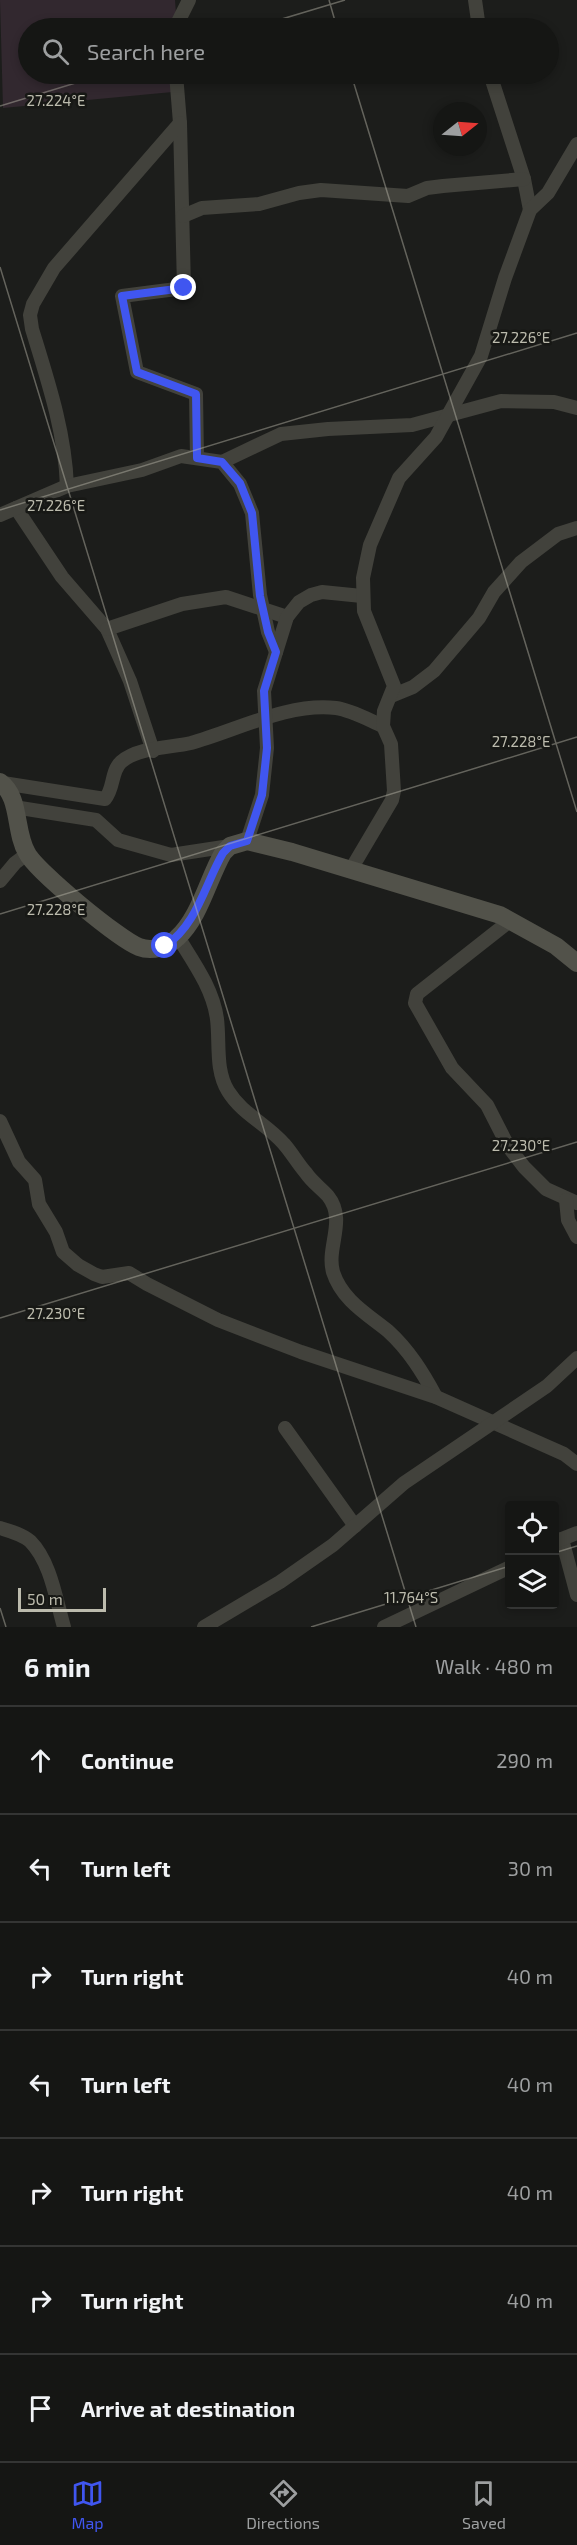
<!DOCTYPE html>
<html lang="en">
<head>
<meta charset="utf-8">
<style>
  :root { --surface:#151614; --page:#1e1f1d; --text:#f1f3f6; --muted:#9d9fa0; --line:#343534; --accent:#4056f0 }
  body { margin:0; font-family:"Exo 2",sans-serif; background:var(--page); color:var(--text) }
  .controls { position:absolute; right:18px; bottom:18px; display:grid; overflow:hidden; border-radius:6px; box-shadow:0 3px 9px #0003 }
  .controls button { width:54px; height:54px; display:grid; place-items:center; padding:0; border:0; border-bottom:2px solid var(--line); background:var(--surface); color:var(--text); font:30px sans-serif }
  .compass { position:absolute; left:433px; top:102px; width:54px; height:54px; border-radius:50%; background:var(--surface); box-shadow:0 3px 9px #0003; rotate:73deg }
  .scale { position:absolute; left:18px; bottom:15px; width:88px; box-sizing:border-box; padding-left:6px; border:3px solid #bcbbad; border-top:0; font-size:16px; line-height:21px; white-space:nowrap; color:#bcbbad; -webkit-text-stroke:4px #171815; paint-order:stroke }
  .stop { position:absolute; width:18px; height:18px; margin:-14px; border:4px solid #4056f0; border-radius:50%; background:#fff }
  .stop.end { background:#4056f0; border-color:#fff; box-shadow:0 2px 6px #0008 }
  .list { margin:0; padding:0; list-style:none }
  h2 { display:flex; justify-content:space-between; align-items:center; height:78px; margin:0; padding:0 24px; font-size:26px }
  h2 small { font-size:20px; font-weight:400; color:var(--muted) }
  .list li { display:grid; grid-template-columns:39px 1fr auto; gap:18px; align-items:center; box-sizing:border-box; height:108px; padding:0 24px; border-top:2px solid var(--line) }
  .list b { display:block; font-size:22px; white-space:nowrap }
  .list em { font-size:20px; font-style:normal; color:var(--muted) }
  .icon { flex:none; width:33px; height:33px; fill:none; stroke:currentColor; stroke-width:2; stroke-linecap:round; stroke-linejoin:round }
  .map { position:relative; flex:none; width:577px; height:1627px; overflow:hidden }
  .search { position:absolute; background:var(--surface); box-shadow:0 3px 9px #0003; left:18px; right:18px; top:18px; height:66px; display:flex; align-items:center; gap:15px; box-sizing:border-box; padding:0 21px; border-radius:33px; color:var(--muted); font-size:22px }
  .sheet { height:834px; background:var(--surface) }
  nav { display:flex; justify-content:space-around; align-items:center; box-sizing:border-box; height:84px; border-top:2px solid var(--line); background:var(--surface); font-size:16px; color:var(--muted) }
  nav a { display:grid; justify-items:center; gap:3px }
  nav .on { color:var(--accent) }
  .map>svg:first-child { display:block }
  .green { fill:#32282f }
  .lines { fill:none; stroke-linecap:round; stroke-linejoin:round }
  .minor { stroke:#42423c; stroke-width:14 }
  .secondary { stroke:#52524a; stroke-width:18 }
  .route { stroke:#4056f0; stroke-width:8 }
  .ticks { fill:none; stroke:#bcbbad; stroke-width:1.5; stroke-opacity:0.45 }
  .ticks-label { font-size:15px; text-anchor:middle; fill:#bcbbad; stroke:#171815; stroke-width:5; stroke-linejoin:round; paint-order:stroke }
</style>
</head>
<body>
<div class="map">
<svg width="577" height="1627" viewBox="0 0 577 1627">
  <rect width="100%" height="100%" fill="#1c1d1b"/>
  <!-- green -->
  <path class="green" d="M0 0H175L177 28H28V74H181L183 91 3 108Z"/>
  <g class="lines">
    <!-- minor -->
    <g class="minor">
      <path d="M475 0 479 28"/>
      <path d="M175 28 189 0"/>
      <path d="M176 74 180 123 184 288 122 296 137 372 196 394 197 458"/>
      <path d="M490 74 524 179 530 210"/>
      <path d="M183 216 202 208 259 204 299 193 321 190 408 196 427 188 443 186 524 179"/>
      <path d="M222 462 281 434 328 429 412 425 501 401 554 402 577 408"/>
      <path d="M67 486C65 432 48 381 32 329L30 315 33 304 54 268 180 123"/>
      <path d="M16 508 62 577 107 629 130 681 153 751"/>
      <path d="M0 515 67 486 142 470 181 456 222 462 240 484 252 513 260 595 268 632 276 652"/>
      <path d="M107 629 182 604 226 597 287 617"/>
      <path d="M391 696 413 687 434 671 479 618 494 592 521 562 558 534 577 528"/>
      <path d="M3 783 105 799C114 789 111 771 121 762 138 747 170 748 191 743 235 731 289 702 336 708 351 710 369 720 383 726"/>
      <path d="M14 807 96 820 118 840 171 855 230 846"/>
      <path d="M247 841 262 795 267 748 264 691 287 617 299 602 311 595 322 592 362 596"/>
      <path d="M350 871 392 800 394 791 391 744 383 726 384 711 394 686 364 611 363 578 370 545 399 478 436 437 481 356 505 278 530 210 548 193 577 144"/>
      <path d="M0 881 15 863 27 854"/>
      <path d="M511 920 417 994 415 1003 452 1068 487 1105 508 1146 524 1167 546 1189 577 1203"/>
      <path d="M178 937C194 963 213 989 217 1019 220 1043 215 1070 228 1091 242 1114 267 1124 284 1144 292 1153 298 1164 306 1173 312 1182 321 1188 328 1196 347 1220 326 1247 333 1272 342 1300 367 1314 388 1331 409 1350 423 1373 436 1397"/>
      <path d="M0 1121 19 1162 35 1180 39 1204 56 1232 63 1252 78 1265 94 1274 102 1277 129 1273 147 1284 218 1320 301 1352 436 1397 564 1454 577 1464"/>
      <path d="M566 1200 568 1220 577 1237"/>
      <path d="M285 1428 355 1526"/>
      <path d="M0 1528C10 1531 22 1534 30 1541 51 1562 56 1600 64 1627"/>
      <path d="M562 1539 577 1595"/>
      <path d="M554 1542 577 1533"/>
      <path d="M204 1627 280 1582 333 1545 404 1483 547 1386 577 1358"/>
      <path d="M384 1627 510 1567"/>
    </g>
    <!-- secondary -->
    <path class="secondary" d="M0 782C21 797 14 831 27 853 36 871 120 940 139 947 152 952 168 947 177 938 200 917 208 879 223 853L230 846 247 841 292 852 500 915 556 946 577 963"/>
  </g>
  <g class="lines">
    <!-- route -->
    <path class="route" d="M165 946C197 925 205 884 223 853L230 846 247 841 262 795 267 748 264 691 276 652 268 632 260 596 252 513 240 483 222 462 197 458 196 394 137 372 122 296 184 288"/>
  </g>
  <!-- ticks -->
  <path class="ticks" d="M329 0 337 28M252 28 345 0M351 74 577 812M0 106 105 74M0 267 416 1627M0 510 577 333M0 914 577 737M0 1318 577 1142M554 1553 577 1546M0 1608 6 1627M311 1627 510 1566"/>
  <g class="ticks-label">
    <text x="56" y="106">27.224°E</text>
    <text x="521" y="343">27.226°E</text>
    <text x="56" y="511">27.226°E</text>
    <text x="521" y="747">27.228°E</text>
    <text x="56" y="915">27.228°E</text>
    <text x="521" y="1151">27.230°E</text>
    <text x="56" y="1319">27.230°E</text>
    <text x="411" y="1603">11.764°S</text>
  </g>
</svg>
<div class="controls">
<button><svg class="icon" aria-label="locate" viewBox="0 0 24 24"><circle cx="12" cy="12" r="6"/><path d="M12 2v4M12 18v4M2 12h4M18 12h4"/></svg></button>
<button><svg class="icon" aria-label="layers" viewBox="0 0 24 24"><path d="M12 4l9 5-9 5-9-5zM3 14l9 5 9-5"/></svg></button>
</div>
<svg class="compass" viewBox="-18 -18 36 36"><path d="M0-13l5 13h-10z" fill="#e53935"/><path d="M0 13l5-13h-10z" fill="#9d9fa0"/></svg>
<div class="scale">50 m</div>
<div class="stop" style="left:165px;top:946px"></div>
<div class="stop end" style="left:184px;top:288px"></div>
<div class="search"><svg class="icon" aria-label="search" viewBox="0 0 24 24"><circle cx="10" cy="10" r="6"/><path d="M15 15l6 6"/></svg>Search here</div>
</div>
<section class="sheet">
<h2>6 min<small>Walk · 480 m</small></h2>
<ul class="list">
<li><svg class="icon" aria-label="ahead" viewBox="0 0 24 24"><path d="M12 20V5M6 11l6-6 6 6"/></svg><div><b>Continue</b></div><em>290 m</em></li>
<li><svg class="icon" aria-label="left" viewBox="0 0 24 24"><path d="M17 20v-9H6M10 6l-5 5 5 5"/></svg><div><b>Turn left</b></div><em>30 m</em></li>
<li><svg class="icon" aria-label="right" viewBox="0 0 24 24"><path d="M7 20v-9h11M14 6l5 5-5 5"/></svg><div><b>Turn right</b></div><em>40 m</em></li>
<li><svg class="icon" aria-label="left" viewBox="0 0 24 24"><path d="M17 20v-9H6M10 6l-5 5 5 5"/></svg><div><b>Turn left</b></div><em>40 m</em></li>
<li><svg class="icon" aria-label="right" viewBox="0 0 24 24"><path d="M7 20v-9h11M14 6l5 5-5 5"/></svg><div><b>Turn right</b></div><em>40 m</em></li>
<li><svg class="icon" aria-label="right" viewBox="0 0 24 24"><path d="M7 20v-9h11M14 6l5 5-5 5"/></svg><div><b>Turn right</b></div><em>40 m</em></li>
<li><svg class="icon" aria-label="arrive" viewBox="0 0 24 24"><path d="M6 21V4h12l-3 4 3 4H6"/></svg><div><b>Arrive at destination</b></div></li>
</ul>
</section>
<nav>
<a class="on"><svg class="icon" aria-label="map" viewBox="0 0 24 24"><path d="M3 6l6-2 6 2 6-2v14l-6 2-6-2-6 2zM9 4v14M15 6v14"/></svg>Map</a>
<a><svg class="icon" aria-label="directions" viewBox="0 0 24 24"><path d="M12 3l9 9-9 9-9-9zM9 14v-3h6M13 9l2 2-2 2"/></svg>Directions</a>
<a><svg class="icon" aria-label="saved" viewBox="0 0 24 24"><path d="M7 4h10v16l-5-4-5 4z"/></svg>Saved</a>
</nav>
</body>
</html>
